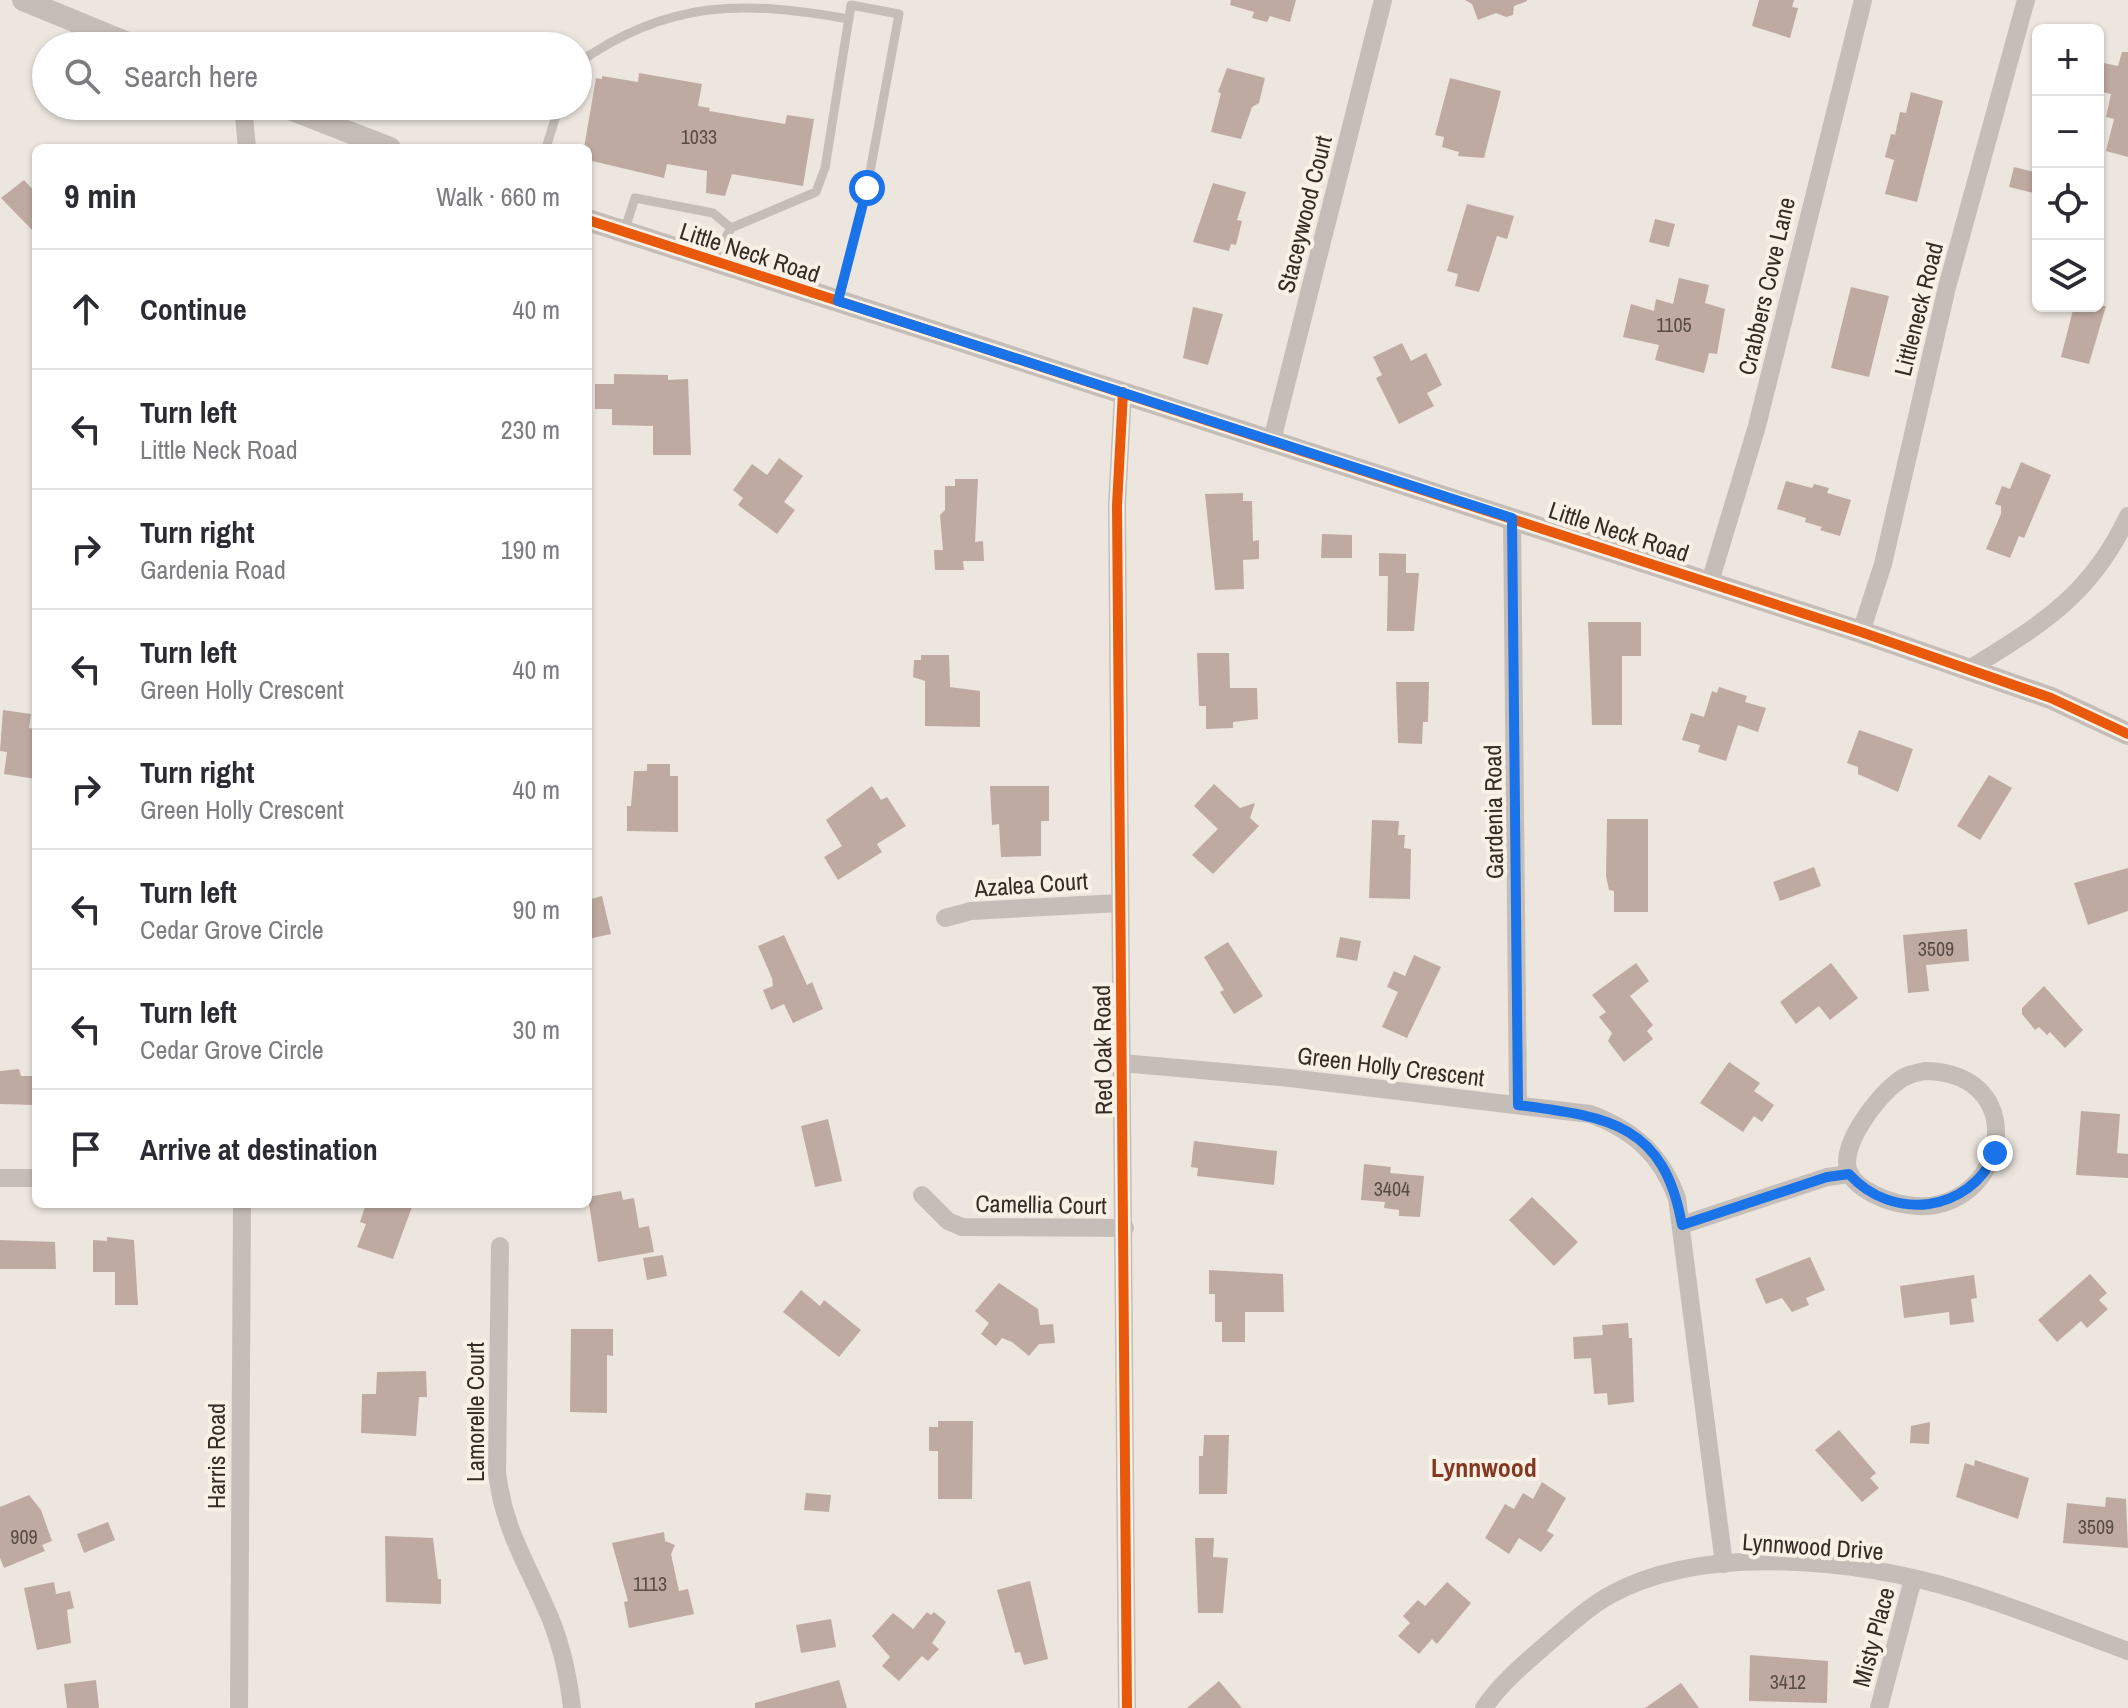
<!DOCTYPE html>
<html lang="en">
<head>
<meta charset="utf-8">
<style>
  :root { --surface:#fff; --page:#f7f7f7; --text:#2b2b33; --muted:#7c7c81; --line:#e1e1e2 }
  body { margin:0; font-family:"Archivo Narrow",sans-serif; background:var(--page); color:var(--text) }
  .controls { position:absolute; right:24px; top:24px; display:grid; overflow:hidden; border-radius:12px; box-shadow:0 2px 6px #0004 }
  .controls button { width:72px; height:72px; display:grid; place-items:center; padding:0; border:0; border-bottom:2px solid var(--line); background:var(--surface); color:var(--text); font:40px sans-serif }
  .stop { position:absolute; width:24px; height:24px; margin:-18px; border:6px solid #1a73e8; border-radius:50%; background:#fff }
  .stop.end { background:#1a73e8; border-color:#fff; box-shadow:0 2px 8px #0008 }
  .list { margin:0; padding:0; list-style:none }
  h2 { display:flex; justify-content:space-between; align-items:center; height:104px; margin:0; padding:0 32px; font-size:34px }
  h2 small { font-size:26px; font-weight:400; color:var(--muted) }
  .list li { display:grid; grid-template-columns:52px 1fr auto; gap:24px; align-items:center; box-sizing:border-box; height:120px; padding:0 32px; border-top:2px solid var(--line) }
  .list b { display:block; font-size:30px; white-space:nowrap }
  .list p { margin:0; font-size:26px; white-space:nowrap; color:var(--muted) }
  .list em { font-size:26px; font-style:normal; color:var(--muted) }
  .icon { flex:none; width:44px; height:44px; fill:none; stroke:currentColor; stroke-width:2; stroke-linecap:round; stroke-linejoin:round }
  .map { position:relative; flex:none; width:2128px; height:1708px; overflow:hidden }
  .search { position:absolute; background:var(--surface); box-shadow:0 2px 6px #0004; left:32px; top:32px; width:560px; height:88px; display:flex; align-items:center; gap:20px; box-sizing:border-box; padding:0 28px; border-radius:44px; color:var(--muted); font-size:30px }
  .panel { position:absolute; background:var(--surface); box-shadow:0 2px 6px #0004; left:32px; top:144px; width:560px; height:1064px; border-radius:12px }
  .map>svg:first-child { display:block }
  .building { fill:#bfaaa1 }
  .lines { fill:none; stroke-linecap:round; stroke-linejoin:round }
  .service { stroke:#c5beb8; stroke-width:9 }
  .minor { stroke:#c5beb8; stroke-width:18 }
  .tertiary { stroke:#c5beb8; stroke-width:22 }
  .cycleway-casing { stroke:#f9f0e6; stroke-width:15 }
  .cycleway { stroke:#e8590c; stroke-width:10 }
  .route { stroke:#1a73e8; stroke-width:10 }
  .labels { text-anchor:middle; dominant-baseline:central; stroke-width:8; stroke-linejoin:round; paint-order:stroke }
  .number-label { font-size:20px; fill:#584b46 }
  .street-label { font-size:24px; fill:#352b27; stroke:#f9f0e6 }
  .neighbourhood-label { font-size:26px; font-weight:bold; fill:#823921; stroke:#f9f0e6 }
</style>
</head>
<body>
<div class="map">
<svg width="2128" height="1708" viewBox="0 0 2128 1708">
  <rect width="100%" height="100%" fill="#ece6df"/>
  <!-- building -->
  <g class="building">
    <path d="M1231 0H1296L1290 22 1270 16 1267 22 1252 18 1254 12 1230 5Z"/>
    <path d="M1465 0H1527V1L1514 6 1513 15 1506 17 1496 13 1478 20 1472 4Z"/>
    <path d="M1759 0H1794L1792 7 1798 8 1790 38 1752 26Z"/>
    <path d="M2122 52H2128V157L2106 151 2114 119 2106 117 2111 94 2098 91 2104 63 2118 66Z"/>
    <path d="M1227 68 1265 78 1259 103 1252 107 1241 139 1211 132 1221 93 1218 92Z"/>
    <path d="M639 73 702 84 698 106 710 108 709 111 785 124 787 115 814 119 803 186 732 174 725 196 706 193 707 171 667 164 664 178 588 160 590 148H584L596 78 602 79V76L638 82Z"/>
    <path d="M1450 78 1501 91 1484 158 1458 156 1459 152 1442 147 1444 137 1435 135Z"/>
    <path d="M1911 92 1943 101 1917 202 1885 194 1894 160 1885 157 1891 134 1895 135 1900 112 1906 113Z"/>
    <path d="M2014 167 2038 173V194L2009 187Z"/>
    <path d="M24 180 36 193V234L1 198Z"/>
    <path d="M1213 183 1246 192 1237 220 1242 221 1236 245 1231 244 1229 251 1193 242Z"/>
    <path d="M1467 204 1514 216 1507 239 1497 236 1479 292 1455 286 1458 274 1447 271Z"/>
    <path d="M1655 219 1675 224 1669 247 1649 242Z"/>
    <path d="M1679 278 1709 285 1705 303 1725 309 1717 354 1709 353 1704 373 1655 360 1659 345 1623 337 1631 304 1654 311 1656 299 1673 304Z"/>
    <path d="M1851 287 1889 296 1869 377 1831 368Z"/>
    <path d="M2074 306H2106L2089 364 2061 357Z"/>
    <path d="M1193 307 1223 314 1208 365 1183 358Z"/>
    <path d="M1402 343 1411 361 1426 353 1442 385 1427 393 1434 406 1399 424 1376 378 1382 375 1373 357Z"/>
    <path d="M614 374 668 375V380L688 379 691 455H653V426L612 425V409H595V384H614Z"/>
    <path d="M779 458 803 476 784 502 795 510 777 534 738 505 743 498 733 490 752 464 767 475Z"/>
    <path d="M2021 462 2051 475 2024 538 2019 536 2010 558 1986 549 2001 514V506L1995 504 2002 486 2010 489Z"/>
    <path d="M955 479H978L975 542 983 541 984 561H963L964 570H935L934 550H943L940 515 945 510V486H955Z"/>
    <path d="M1786 481 1812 488 1814 484 1829 488 1827 493 1851 500 1840 536 1820 530 1822 527 1805 522 1806 518 1777 509Z"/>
    <path d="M1243 493V501H1252L1253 541 1259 540V559L1243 560 1244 589 1215 590 1205 494Z"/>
    <path d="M1322 534 1352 535V558H1321Z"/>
    <path d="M1379 553 1406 554V573H1419L1414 631H1387L1388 576H1379Z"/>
    <path d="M1588 622H1641V656H1622V725H1592Z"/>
    <path d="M1197 653H1229L1230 688H1257L1258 719 1233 722V728L1206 729V706H1199Z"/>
    <path d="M921 655H949L950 687 980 691V727L925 726V681L913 677 914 660H921Z"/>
    <path d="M1396 682H1429L1428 722H1423L1422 744 1398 743Z"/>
    <path d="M1719 687 1747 696 1745 702 1766 708 1758 732 1738 725 1726 761 1698 752 1700 745 1682 740 1691 713 1704 717 1712 691 1717 693Z"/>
    <path d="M3 710 31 714 29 728 36 729V779L4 774 7 752 0 751Z"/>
    <path d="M1859 730 1913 749 1898 792 1858 774V767L1847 763Z"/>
    <path d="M647 764H670V776H678V832L627 831V806H631L634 771H647Z"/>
    <path d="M1989 775 2012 788 1980 840 1957 826Z"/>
    <path d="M1214 784 1240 808 1255 803 1250 818 1259 826 1213 874 1192 855 1218 829 1194 806Z"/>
    <path d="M872 786 881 800 887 797 906 826 877 844 882 852 838 880 824 857 842 846 826 820Z"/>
    <path d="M990 786H1049V821H1041V856L1001 857 999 824 992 825Z"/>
    <path d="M1607 819H1648V912H1614V891L1609 890 1606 876Z"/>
    <path d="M1372 820 1399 821 1398 835H1405L1404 848 1411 849 1410 899 1369 898Z"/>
    <path d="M1814 867 1821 886 1780 901 1773 882Z"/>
    <path d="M2128 868V911L2088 925 2074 883Z"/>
    <path d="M602 896 611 934 588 939V900Z"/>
    <path d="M1967 929 1969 961 1926 965 1929 991 1908 993 1903 935Z"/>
    <path d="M784 935 807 985 812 982 823 1009 793 1023 784 1004 771 1010 763 990 773 986 772 978 758 946Z"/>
    <path d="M1340 937 1361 941 1357 961 1336 957Z"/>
    <path d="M1228 942 1263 996 1234 1014 1220 992 1224 990 1204 957Z"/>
    <path d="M1414 955 1441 967 1407 1038 1382 1027 1398 992 1387 987 1394 971 1405 976Z"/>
    <path d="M1636 963 1649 981 1630 996 1653 1025 1647 1031 1653 1039 1624 1062 1608 1041 1612 1033 1599 1017 1606 1012 1592 995Z"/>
    <path d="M1831 963 1858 998 1830 1020 1819 1006 1796 1024 1780 1002Z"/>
    <path d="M2044 986 2083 1030 2065 1048 2050 1032 2047 1035 2039 1027 2035 1030 2022 1014V1008Z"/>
    <path d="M1729 1062 1760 1083 1754 1091 1774 1105 1762 1122 1754 1116 1743 1132 1700 1103Z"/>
    <path d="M19 1069 21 1076H36V1105L0 1104V1071Z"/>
    <path d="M2081 1111 2120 1114 2117 1153 2128 1154V1178L2076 1175Z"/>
    <path d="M828 1119 842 1181 815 1187 801 1126Z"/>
    <path d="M1194 1141 1277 1151 1274 1185 1197 1176 1198 1168 1191 1167Z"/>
    <path d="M1364 1164 1391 1167 1390 1173 1424 1176 1420 1217 1399 1216V1210L1384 1208 1385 1202 1361 1200Z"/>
    <path d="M621 1191 623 1200 634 1198 639 1228 649 1226 654 1252 598 1262 588 1197Z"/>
    <path d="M1532 1197 1578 1242 1554 1266 1509 1220Z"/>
    <path d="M366 1204H413L393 1259 357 1247 366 1224 360 1222Z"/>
    <path d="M107 1237 134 1240 138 1305H115V1272H93V1240L107 1241Z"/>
    <path d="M0 1240 55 1242 56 1269H0Z"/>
    <path d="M663 1255 667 1276 647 1280 643 1258Z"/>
    <path d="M1810 1257 1825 1290 1806 1298 1809 1305 1792 1312 1782 1298 1766 1304 1755 1279Z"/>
    <path d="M1209 1270 1283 1274 1284 1312H1245V1342H1222V1322H1215V1294H1209Z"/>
    <path d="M2090 1274 2107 1293 2099 1300 2108 1309 2087 1328 2081 1321 2057 1342 2038 1320Z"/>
    <path d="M1974 1275 1977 1298 1971 1299 1974 1322 1950 1325 1949 1312 1904 1318 1900 1286Z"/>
    <path d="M999 1283 1038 1309 1040 1325 1053 1324 1055 1343 1039 1344 1029 1356 1012 1342 1002 1338 996 1346 981 1334 989 1323 975 1311Z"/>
    <path d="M801 1290 820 1306 824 1300 861 1330 839 1357 783 1312Z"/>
    <path d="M1628 1323 1629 1338H1632L1634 1402 1608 1405 1607 1393 1594 1394 1591 1358 1574 1359 1573 1337 1603 1335 1602 1325Z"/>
    <path d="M571 1329H613V1356L607 1355V1413L570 1412Z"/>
    <path d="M426 1371 427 1397H419L416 1436 361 1433 362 1394H376L377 1372Z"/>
    <path d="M938 1421H973L972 1499H938V1451H929V1427H938Z"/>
    <path d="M1930 1422 1929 1444 1910 1443 1911 1426Z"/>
    <path d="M1839 1430 1876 1473 1870 1478 1879 1488 1862 1502 1815 1450Z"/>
    <path d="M1204 1435H1229L1227 1494H1199V1456H1203Z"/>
    <path d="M1975 1460 2029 1478 2018 1519 1956 1497 1965 1463 1974 1466Z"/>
    <path d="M1542 1482 1566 1498 1547 1531 1554 1535 1541 1552 1519 1538 1509 1554 1485 1538 1505 1504 1514 1509 1523 1493 1533 1499Z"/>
    <path d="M806 1493 831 1495 829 1512 804 1510Z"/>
    <path d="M29 1495 41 1510 52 1541 42 1545 45 1551 4 1568 0 1558V1507Z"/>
    <path d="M2106 1497 2126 1499 2128 1548 2063 1543 2067 1503 2105 1507Z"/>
    <path d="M108 1522 115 1540 84 1553 77 1534Z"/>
    <path d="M664 1532 665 1541 675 1545 671 1554 679 1591 688 1589 694 1614 629 1628 624 1602 628 1601 612 1543Z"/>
    <path d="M385 1536 433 1538 438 1579H441V1604L386 1602Z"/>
    <path d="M1195 1538H1214L1213 1557 1228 1558 1223 1613H1198Z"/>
    <path d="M1030 1581 1048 1659 1024 1665 1020 1652 1015 1653 997 1590Z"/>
    <path d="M54 1582 56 1594 70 1591 74 1608 67 1610 71 1643 37 1650 24 1588Z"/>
    <path d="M1447 1582 1471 1603 1437 1644 1432 1639 1419 1654 1398 1636 1410 1623 1403 1616 1418 1600 1425 1606Z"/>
    <path d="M927 1612 931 1615 934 1612 946 1622 932 1643 939 1649 928 1661 922 1656 899 1681 882 1666 890 1657 872 1636 893 1613 913 1629Z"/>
    <path d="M831 1619 836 1647 801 1653 796 1625Z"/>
    <path d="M1750 1655 1828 1661 1827 1703 1749 1701Z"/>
    <path d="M96 1680 99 1708H67L64 1684Z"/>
    <path d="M839 1680 847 1708H755V1703Z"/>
    <path d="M1219 1681 1242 1708H1187Z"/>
    <path d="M1681 1683 1699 1708H1645Z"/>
  </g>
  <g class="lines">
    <!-- service -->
    <g class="service">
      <path d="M578 63C668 0 742 0 849 19"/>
      <path d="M546 148 559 106"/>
      <path d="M624 232 635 198 713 213 731 228"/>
      <path d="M713 261 731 228 816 192 825 168 851 5 899 14 867 188 838 301"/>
    </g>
    <!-- minor -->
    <g class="minor">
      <path d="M243 106 247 148"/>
      <path d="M1123 392 1117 505 1127 1708"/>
      <path d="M1272 440 1383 0"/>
      <path d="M1512 518 1518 1105"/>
      <path d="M1710 582 1757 426 1863 0"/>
      <path d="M1861 632 1883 564 1947 287 2026 0"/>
      <path d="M1971 668C2042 624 2091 595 2128 516"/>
      <path d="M945 918 971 911 1120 903"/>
      <path d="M1122 1063 1290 1078 1590 1114C1634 1130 1661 1155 1677 1198L1724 1564"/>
      <path d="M1925 1071C2040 1073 2003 1226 1902 1204 1886 1201 1858 1190 1850 1174 1836 1149 1877 1097 1897 1082 1905 1075 1915 1073 1925 1071Z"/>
      <path d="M0 1178H36"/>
      <path d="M922 1195 948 1221 962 1227 1125 1228"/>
      <path d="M1682 1225 1827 1177 1849 1174"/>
      <path d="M500 1246 497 1472C503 1526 524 1558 545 1606 560 1638 568 1673 572 1708"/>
      <path d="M239 1708 242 1204"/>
      <path d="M1484 1708C1501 1683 1525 1663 1548 1643 1568 1626 1587 1608 1610 1595 1706 1542 1861 1560 1962 1591 2018 1608 2073 1631 2128 1651"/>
      <path d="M1879 1708 1913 1579"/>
    </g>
    <!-- tertiary -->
    <g class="tertiary">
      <path d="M23 0 135 46"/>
      <path d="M282 106 390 148"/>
      <path d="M588 220 1861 632 2051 698 2128 734"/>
    </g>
    <!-- cycleway casing -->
    <g class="cycleway-casing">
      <g id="cycleway">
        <path d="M588 220 1861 632 2051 698 2128 734"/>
        <path d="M1123 392 1117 505 1127 1708"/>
      </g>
    </g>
    <!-- cycleway -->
    <use href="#cycleway" class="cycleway"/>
  </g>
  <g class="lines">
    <!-- route -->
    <path class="route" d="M867 188 838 301 1512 518 1518 1105C1608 1117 1664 1123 1682 1225L1827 1177 1849 1174C1892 1222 1970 1213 1995 1153"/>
  </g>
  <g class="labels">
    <!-- number labels -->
    <g class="number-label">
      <text x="699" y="136">1033</text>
      <text x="1674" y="324">1105</text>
      <text x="1936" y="948">3509</text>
      <text x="1392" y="1188">3404</text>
      <text x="2096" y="1526">3509</text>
      <text x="24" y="1536">909</text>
      <text x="650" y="1583">1113</text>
      <text x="1788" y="1681">3412</text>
    </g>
    <!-- street labels -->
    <g class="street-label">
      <text transform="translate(1304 214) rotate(-76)">Staceywood Court</text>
      <text transform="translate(750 252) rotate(18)">Little Neck Road</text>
      <text transform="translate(1766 286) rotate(-77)">Crabbers Cove Lane</text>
      <text transform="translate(1918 309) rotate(-76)">Littleneck Road</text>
      <text transform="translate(1619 531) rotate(18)">Little Neck Road</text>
      <text transform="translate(1493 812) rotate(-91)">Gardenia Road</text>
      <text transform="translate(1031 884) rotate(-4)">Azalea Court</text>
      <text transform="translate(1102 1050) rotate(-91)">Red Oak Road</text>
      <text transform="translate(1391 1066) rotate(7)">Green Holly Crescent</text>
      <text transform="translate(1041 1204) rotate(1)">Camellia Court</text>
      <text transform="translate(475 1412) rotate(-90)">Lamorelle Court</text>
      <text transform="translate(216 1456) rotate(-90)">Harris Road</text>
      <text transform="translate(1813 1546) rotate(4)">Lynnwood Drive</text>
      <text transform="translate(1873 1637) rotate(-75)">Misty Place</text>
    </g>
    <!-- neighbourhood labels -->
    <g class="neighbourhood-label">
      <text x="1484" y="1467">Lynnwood</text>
    </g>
  </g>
</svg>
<div class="controls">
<button>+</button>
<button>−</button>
<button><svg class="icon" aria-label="locate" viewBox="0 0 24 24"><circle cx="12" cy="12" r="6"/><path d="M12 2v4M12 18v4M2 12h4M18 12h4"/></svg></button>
<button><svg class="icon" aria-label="layers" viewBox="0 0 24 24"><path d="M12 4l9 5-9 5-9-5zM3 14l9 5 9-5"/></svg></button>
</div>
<div class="stop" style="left:867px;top:188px"></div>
<div class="stop end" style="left:1995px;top:1153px"></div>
<div class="search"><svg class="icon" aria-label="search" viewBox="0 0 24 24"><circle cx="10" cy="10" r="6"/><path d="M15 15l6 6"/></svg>Search here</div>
<section class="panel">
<h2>9 min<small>Walk · 660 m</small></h2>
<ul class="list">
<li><svg class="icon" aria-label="ahead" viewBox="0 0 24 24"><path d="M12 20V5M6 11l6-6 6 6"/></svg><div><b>Continue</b></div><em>40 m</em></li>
<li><svg class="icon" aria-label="left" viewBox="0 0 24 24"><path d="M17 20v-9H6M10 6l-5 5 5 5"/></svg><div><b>Turn left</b><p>Little Neck Road</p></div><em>230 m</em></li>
<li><svg class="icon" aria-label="right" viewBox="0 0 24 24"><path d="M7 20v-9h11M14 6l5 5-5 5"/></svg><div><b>Turn right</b><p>Gardenia Road</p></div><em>190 m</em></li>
<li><svg class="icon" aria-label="left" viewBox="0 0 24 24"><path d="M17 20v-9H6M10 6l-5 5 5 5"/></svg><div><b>Turn left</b><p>Green Holly Crescent</p></div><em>40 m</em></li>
<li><svg class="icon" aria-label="right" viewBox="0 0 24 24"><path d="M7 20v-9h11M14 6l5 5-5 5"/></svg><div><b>Turn right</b><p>Green Holly Crescent</p></div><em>40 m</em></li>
<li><svg class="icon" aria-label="left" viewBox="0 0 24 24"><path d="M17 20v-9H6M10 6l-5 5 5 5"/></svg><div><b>Turn left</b><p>Cedar Grove Circle</p></div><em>90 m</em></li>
<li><svg class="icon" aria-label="left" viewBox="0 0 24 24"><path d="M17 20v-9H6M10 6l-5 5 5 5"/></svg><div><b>Turn left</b><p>Cedar Grove Circle</p></div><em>30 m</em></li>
<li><svg class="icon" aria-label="arrive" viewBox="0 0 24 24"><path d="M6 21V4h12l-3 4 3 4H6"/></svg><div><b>Arrive at destination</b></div></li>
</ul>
</section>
</div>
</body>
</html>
